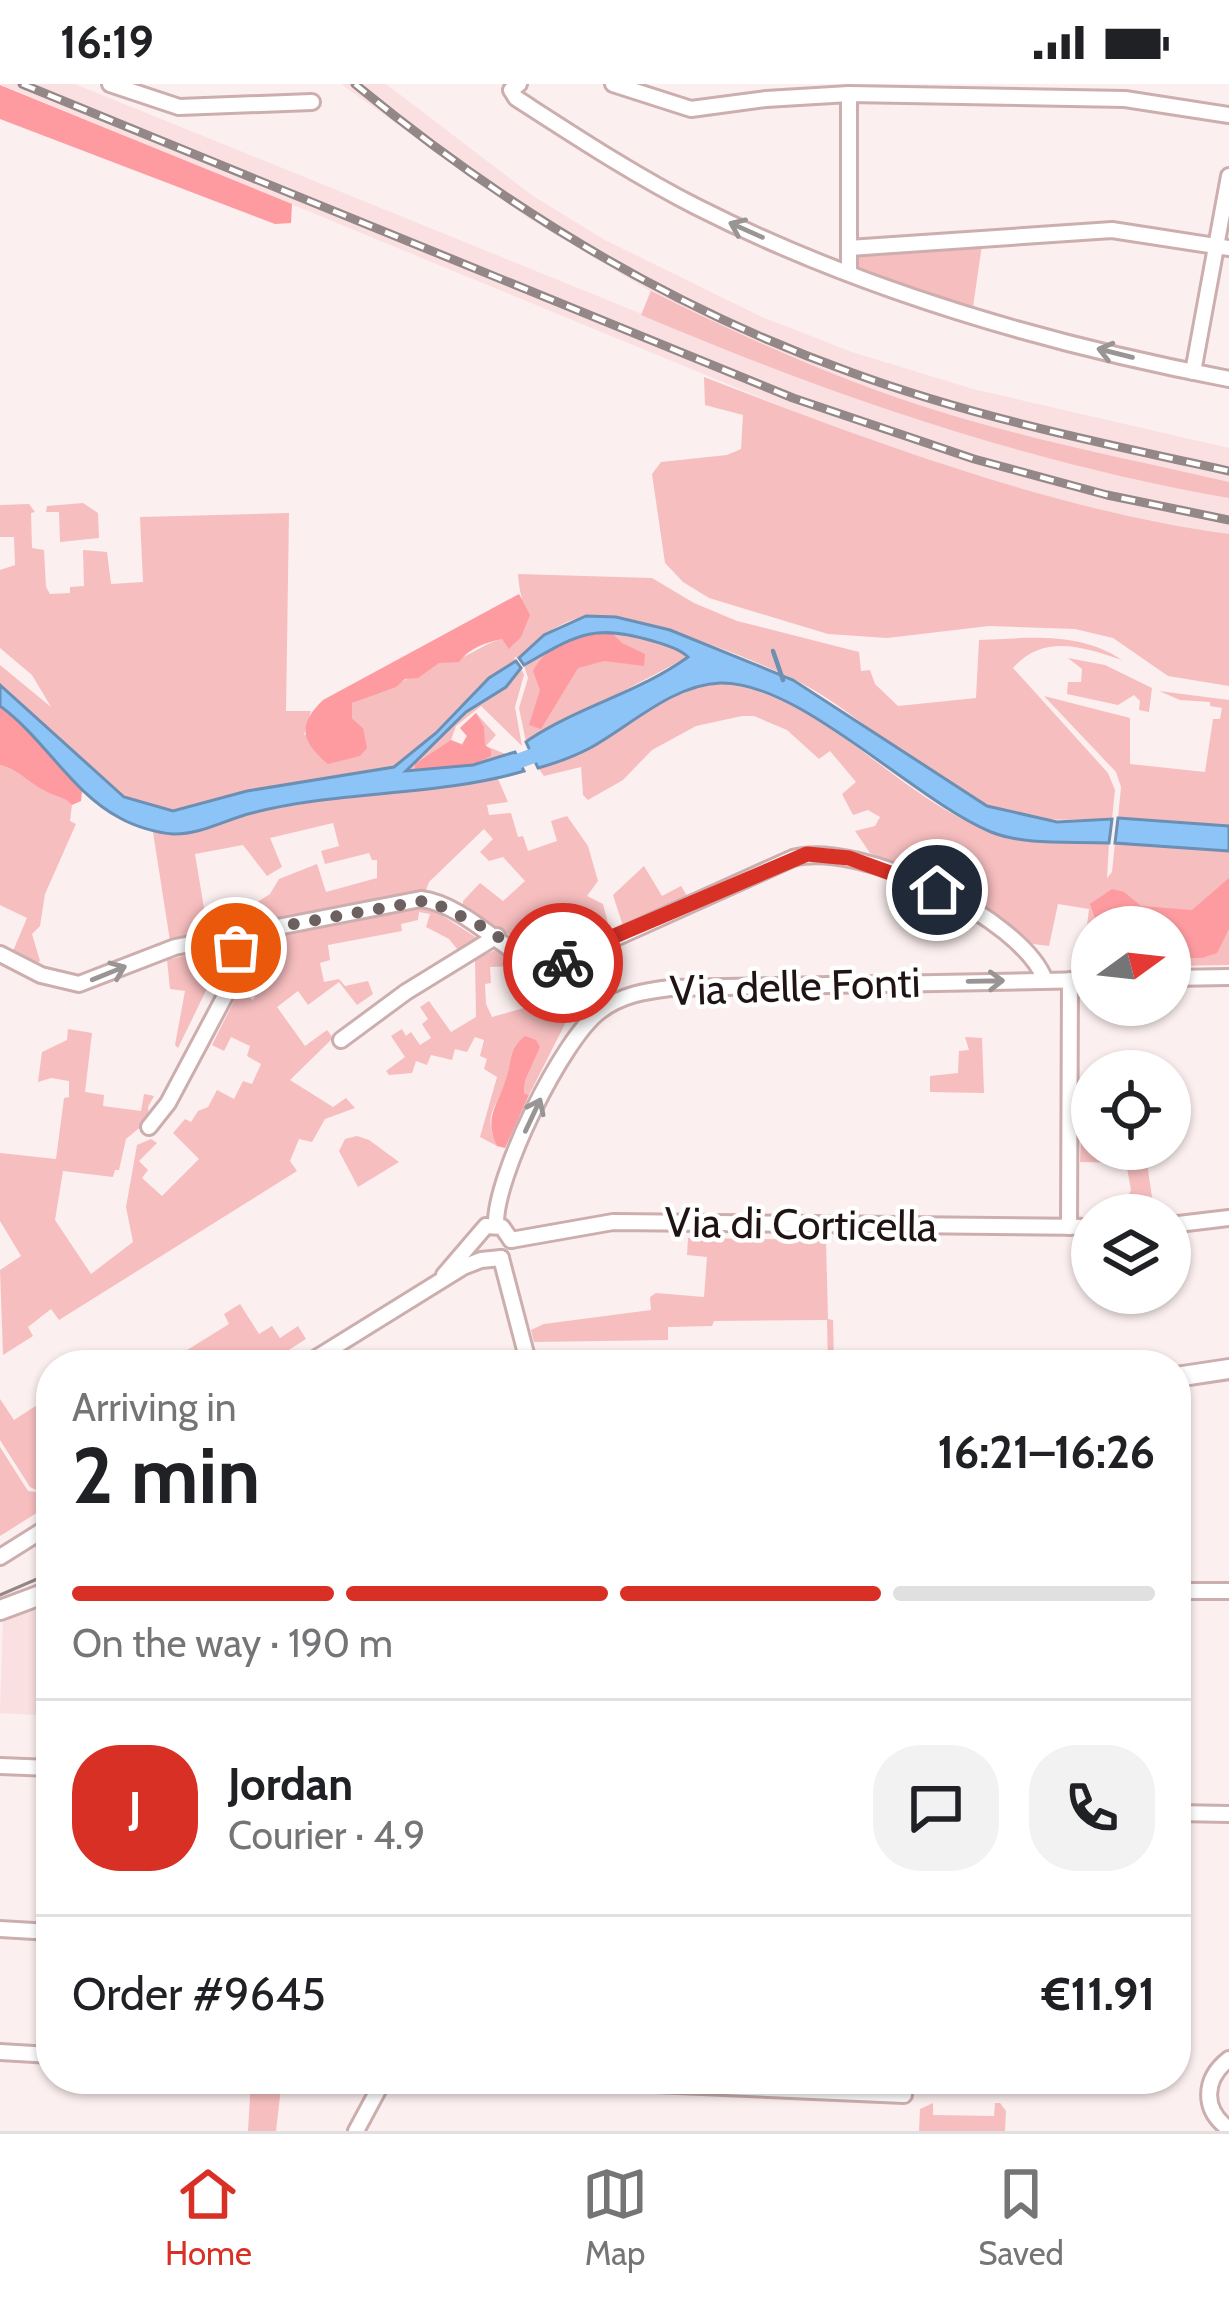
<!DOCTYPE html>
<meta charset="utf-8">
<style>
:root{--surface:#fff;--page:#f2f2f2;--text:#202124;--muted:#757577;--line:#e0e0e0;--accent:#d93025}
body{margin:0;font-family:Cabin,sans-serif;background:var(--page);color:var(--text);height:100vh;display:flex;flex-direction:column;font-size:45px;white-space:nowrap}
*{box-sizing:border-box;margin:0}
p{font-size:39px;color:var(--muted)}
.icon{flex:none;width:66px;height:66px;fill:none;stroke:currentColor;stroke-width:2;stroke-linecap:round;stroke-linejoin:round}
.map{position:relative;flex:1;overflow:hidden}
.details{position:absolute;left:36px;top:1266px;width:1155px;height:744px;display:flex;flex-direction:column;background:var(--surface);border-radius:48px;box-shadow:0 3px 9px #0004}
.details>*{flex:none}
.needle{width:78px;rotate:75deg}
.tools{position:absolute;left:1071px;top:822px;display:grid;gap:24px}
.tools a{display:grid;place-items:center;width:120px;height:120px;border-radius:50%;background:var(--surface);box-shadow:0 3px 9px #0004;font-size:60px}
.pin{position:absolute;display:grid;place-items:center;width:102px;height:102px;color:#fff;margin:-51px;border:6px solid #fff;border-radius:50%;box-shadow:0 3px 12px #0007}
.courier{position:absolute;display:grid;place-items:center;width:120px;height:120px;margin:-60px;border:9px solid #d93025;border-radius:50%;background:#fff;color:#222;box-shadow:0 3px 15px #0007}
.overview em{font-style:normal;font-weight:700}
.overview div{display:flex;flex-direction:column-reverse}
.overview{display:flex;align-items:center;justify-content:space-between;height:204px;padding:0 36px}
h1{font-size:78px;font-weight:700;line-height:90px}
.bar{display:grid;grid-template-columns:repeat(4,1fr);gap:18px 12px;align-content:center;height:144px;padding:0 36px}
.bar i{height:15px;border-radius:9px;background:var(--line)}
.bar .current{background:var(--accent)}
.bar p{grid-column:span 4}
.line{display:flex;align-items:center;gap:30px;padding:0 36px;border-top:3px solid var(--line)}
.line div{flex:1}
.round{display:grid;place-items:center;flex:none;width:126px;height:126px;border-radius:48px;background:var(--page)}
.status{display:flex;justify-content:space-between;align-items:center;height:84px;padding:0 60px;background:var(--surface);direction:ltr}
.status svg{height:33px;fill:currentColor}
.tabs{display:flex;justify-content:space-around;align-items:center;height:168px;border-top:3px solid var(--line);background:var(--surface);font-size:33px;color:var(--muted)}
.tabs a{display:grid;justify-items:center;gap:6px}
.tabs .current{color:var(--accent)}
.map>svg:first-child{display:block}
</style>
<div class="status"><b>16:19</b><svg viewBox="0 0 49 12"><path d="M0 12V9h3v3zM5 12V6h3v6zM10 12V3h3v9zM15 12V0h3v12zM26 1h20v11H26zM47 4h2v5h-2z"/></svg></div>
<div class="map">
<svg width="1229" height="2047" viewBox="0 0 1229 2047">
<rect width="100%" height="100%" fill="#fcefef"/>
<!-- built -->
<g fill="#fae0e1">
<polygon points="0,0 75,0 642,230 650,207 528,134 341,0 386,0 533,112 605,156 762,233 852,268 973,305 1229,364 1229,456 1130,439 973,394 805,332"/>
<polygon points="51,1518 51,1632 0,1629 3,1538"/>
</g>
<!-- green -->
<g fill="#f7bebf">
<polygon points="982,161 973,223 859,187 858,171"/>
<path d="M651 207C745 254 840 297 941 328 1035 357 1133 376 1229 398V414C1027 379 830 311 641 231Z"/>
<path d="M704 293C867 356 1055 427 1229 450V602L1168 592 1113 554 1075 545 989 542 887 554 828 550 709 514 683 498 665 479 652 390 661 378 727 371 741 365 743 331 705 321Z"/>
<polygon points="83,419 98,429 99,454 60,458 59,428 46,428 47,422"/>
<path d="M29 420 35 428 31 429 32 464 44 466 46 503 50 510 70 509V503L84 502 83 466 107 468 111 500 143 498 140 433 289 429 286 627H311L304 651 363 644 352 634V619C384 606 410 595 439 578 460 581 480 560 502 555L510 564C536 540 519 519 518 490L652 494 694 519 737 537 859 568 861 587 870 586 875 600 898 622 976 614 979 556C1028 554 1079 547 1122 576 1084 563 1043 549 1013 584L1108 689 1115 706 1112 735C1069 735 1027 740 986 722 923 693 871 640 812 605 772 581 631 526 588 532 561 536 536 555 519 574L514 573 516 577 512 581 460 622 417 667 394 683 247 707 173 727 124 713 0 601V581L51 623 32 591 0 564V486L15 481 14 453H0V421Z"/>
<path d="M609 546C634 552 671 557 688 573L526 658 519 624 528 594 524 581 578 551Z"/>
<polygon points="1068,574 1105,581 1152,604 1149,628 1139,626 1140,617 1134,611 1118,621 1067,610 1068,598 1081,598 1082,585"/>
<polygon points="521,584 524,591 515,623 522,662 481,622 456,642 451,656 462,660 467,652 460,644 476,629 496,651 486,662 508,671 454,684 406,688 466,628"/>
<path d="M722 599C826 613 894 711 989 747 1027 761 1069 757 1109 759L1107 794 1112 788 1115 759 1229 767V881L1170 882V843H1092V884V868L1084 867 1089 825 1058 820 1049 862 1033 860 942 798 870 769 855 747 875 742 880 733 868 726 853 731 842 710 856 698 830 667 819 675 787 646 754 632H742L696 642 652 666 623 696 588 716 583 711 581 683 544 692 538 684C604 663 658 607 722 599Z"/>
<polygon points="1159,607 1229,616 1229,742 1118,734 1121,703 1116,688 1044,612 1130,634 1130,680 1205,688 1213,635 1220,635 1222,624 1210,622 1210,618 1180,616"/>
<path d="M0 681C20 686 28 699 45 707 55 713 63 712 72 721L70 737 76 740 45 810 40 842 32 850 40 877 37 879 13 867 27 834 0 821Z"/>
<polygon points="498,695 508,718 487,721 489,731 511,729 518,753 523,752 528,767 557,757 551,737 567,732 588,762 598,797 587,812 603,820 609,843 561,873 535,873 516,855 463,823 463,817 480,799 503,817 525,797 503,773 489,777 480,768 493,755 484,745 429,798 426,806 226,845 229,836 270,810 279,795 317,780 326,808 377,794 377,776 372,776 369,769 325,780 321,767 339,762 333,739 270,754 282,783 267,792 243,761 195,770 207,842 215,847 170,857 153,748 171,750 251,729 343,713"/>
<polygon points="644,782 662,812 681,802 689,815 623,842 613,811"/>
<polygon points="418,824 435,827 477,854 458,866 449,855 426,843 430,830 419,828 418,836 401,840 402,847 328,861 330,876 320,879 324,898 339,895 345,902 368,897 373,910 357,921 339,898 308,921 298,907 277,923 305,962 327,946 333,954 290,996 333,1023 346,1014 355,1024 325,1035 312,1058 299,1055 290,1077 297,1087 59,1236 51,1225 28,1243 33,1252 3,1271 0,1186 21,1172 0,1137 0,1069 56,1075 64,1014 69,1013 69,997 51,994 38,998 42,968 67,956 68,945 92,949 85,1008 104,1011 103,1022 141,1027 144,1010 154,1012 148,1023 149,1036 126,1055 119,1086 115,1086 113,1093 63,1087 55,1136 91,1190 133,1158 126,1123 137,1061 151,1055 157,1059 139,1077 148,1086 142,1094 162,1112 199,1075 173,1049 185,1035 191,1038 198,1027 208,1023 217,1006 234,1015 243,997 252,1000 261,980 247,972 250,962 231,953 224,967 212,961 239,907 253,916 275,875 260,865 266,854"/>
<path d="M498 865 514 882 490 883 491 899 485 900 486 920 492 933 531 922 567 891 593 900 572 926 529 1011 524 1009 525 997 540 962 516 964C509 975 510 981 507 993 499 1022 481 1029 497 1062L480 1053 497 993 484 985 487 975 480 972 484 956 475 953 467 968 455 965 452 976 431 971 427 981 416 977 412 989 389 991 386 987 405 973 391 952 402 945 406 952 411 948 420 961 431 954 422 940 428 935 420 923 429 917 451 948 476 933 475 875Z"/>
<polygon points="209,866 218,871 219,880 178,964 175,961 185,907 170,905 167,876"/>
<polygon points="965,953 982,954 984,1009 930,1008 930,992 958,989 959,967 969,966"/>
<polygon points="357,1052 369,1056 399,1078 358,1103 339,1067 345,1055"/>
<polygon points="1081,1052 1092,1053 1092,1065 1145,1065 1154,1127 1117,1127 1117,1118 1125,1118 1131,1106 1126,1079 1080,1078"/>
<polygon points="688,1154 826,1156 828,1235 833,1236 834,1281 828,1281 827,1236 714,1237 712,1242 668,1243 668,1256 534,1258 531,1246 544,1240 651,1226 650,1213 656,1209 704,1213 707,1173 687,1171"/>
<polygon points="240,1220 259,1250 272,1242 280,1254 298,1242 306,1255 265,1281 163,1281 229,1240 224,1230"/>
<polygon points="51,1312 51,1400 41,1408 30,1403 0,1356 0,1315 14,1336"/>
<polygon points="0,1363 28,1407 51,1410 51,1420 0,1452"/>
<polygon points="251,1995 291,1997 291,2004 281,2004 276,2047 248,2047"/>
<polygon points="933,2019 933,2031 994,2032 995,2019 1000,2019 1006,2027 1005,2047 919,2047 920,2025"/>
</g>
<!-- forest -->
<g fill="#fd9ba0">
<polygon points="0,1 292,120 291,139 275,140 0,35"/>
<path d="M519 510 530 531 521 553 509 565 502 555C485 559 469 564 459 578L439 579 418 594 405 595 396 603 352 619V634L363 644 367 664 360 672 328 680C302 658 296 642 323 616Z"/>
<path d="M609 546 622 559 645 570 644 582 604 577 578 584 541 645 529 641 540 606 533 587C548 559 579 547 609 546Z"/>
<path d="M0 622 26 642 82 707 81 717 72 721C63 712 55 713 45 707 28 699 20 686 0 681Z"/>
<polygon points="476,629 484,643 485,661 491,666 491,672 473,681 415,687 415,680 451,656 462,661 467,652 460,644"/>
<polygon points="1229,794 1229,845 1217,869 1202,874 1170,874 1170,843 1098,843 1090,820 1112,805 1124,808 1141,822 1192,826"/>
<path d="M525 952 536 956 540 963 525 997 524 1009 529 1011 505 1064 497 1062C483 1034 498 1021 506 995 512 976 509 965 525 952Z"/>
</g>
<!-- water -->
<g fill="#8dc4f8" stroke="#6c8fb4" stroke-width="3">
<path d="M586 532 616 533 670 546 793 596 987 722 1057 738 1112 735 1109 759C1071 757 1027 762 991 748 912 715 800 597 720 599 672 601 630 642 590 664 573 673 556 679 538 684L526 658 530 655C580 622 640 608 688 573 680 565 666 561 653 557 592 539 577 551 524 581L519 574 544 551Z"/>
<path d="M516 577 521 584 506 603 466 628 406 687 473 681 515 668 524 687C436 713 341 706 252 729 227 735 200 751 173 750 157 749 134 742 120 734 71 708 45 655 0 622V601L124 713 173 727 247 707 394 683 436 649 489 594Z"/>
<polygon points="1118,734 1229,742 1229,767 1115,759"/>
</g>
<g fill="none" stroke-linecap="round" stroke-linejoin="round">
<!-- stream -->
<polyline stroke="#6c8fb4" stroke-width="4.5" points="773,567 783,596"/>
<!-- canal -->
<polyline stroke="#8dc4f8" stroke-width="15" points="500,684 551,665"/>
<defs>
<g id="street">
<polyline points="110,0 179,23 312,18"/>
<path d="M519 0 511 6 516 14C575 52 634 91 697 123 863 207 1046 260 1229 295"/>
<polyline points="613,0 691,25 766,15 849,10 1125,15 1229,31"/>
<polyline points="849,10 849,189"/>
<polyline points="849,164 1112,146 1229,164"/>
<polyline points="1193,288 1229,92"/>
<path d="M0 870 41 891 79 900 175 863 421 815C470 821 515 882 551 883L793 774C859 756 1021 833 1045 896"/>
<polyline points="1170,894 1229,893"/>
<polyline points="341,956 406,908 497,852"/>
<polyline points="149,1043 168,1019 260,846"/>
<path d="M496 1141C494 1094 562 955 600 927 621 911 645 907 670 904L1092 896"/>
<polyline points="1170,1141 1229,1134"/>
<polyline points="1069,1143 1070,896"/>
<polyline points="511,1156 613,1138 1092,1143"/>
<polyline points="501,1174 529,1281"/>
<polyline points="444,1191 486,1142 502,1143 511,1156"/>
<polyline points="305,1281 463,1183 481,1176 501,1174"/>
<polyline points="0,1473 51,1441"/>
<polyline points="1176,1507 1229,1507"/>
<polyline points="0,1682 51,1684"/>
<polyline points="1176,1729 1229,1730"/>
<polyline points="0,1845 51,1848"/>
<polyline points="0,1968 51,1971"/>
<path d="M1229 1975C1203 1995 1202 2026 1229 2045"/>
<polyline points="540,1995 904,2011"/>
<polyline points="356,2047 384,1995"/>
</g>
<g id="secondary">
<polyline points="1176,1293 1229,1285"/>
<polyline points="0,1526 51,1507"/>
</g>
</defs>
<!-- street casing -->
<use href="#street" stroke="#cdaeae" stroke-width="20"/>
<!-- secondary casing -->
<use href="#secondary" stroke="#cdaeae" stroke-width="24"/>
<!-- street -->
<use href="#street" stroke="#fff" stroke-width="14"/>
<!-- secondary -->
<use href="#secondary" stroke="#fff" stroke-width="18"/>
<!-- tram -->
<polyline stroke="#948787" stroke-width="3" points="0,1511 51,1489"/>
<defs>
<g id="rail">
<polyline points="22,0 793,314 974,375 1107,411 1229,436"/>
<path d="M355 0C503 122 668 223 850 288 973 333 1101 359 1229 387"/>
</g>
</defs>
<!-- rail casing -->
<use href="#rail" stroke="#948787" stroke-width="9"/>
<!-- rail -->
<use href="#rail" stroke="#fff" stroke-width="4.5" stroke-dasharray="14" stroke-linecap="butt"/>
</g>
<!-- one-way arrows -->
<defs><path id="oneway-shaft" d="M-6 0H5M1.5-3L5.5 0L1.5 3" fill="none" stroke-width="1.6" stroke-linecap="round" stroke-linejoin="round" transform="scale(3)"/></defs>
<g stroke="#9a9595">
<use href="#oneway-shaft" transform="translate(746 146) rotate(-156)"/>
<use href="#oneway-shaft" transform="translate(1115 269) rotate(-166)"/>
<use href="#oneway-shaft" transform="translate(109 889) rotate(-22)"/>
<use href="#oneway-shaft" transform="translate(986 897) rotate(-1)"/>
<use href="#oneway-shaft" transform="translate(533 1031) rotate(-65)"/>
</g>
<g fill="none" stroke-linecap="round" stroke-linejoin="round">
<!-- done -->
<polyline stroke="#6c6061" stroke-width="12" stroke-dasharray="0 21.6" points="236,864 241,878 260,846 428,816 487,845 539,882 563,879"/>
<!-- route -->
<polyline stroke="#d93025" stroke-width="15" points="563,879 610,854 807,770 849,774 937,806"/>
</g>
<g text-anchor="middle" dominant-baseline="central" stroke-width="9" stroke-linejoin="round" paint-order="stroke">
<!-- street labels -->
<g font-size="42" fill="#1f1314" stroke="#fff">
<text transform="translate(795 902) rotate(-2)">Via delle Fonti</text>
<text transform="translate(801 1140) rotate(1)">Via di Corticella</text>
</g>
</g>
</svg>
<div class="tools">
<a><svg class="needle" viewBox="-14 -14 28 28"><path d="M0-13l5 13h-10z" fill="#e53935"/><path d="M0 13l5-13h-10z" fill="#757577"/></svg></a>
<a><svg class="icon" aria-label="locate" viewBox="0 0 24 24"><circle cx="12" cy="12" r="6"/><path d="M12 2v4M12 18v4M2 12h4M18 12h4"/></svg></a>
<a><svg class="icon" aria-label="layers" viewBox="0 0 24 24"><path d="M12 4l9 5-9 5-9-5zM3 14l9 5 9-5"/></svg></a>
</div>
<div class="pin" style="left:236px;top:864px;background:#ea580c"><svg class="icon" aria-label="bag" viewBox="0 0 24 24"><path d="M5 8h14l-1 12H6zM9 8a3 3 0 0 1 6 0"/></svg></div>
<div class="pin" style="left:937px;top:806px;background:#1f2937"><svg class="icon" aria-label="home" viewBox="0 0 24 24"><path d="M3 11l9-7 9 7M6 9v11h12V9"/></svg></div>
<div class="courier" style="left:563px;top:879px"><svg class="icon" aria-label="bike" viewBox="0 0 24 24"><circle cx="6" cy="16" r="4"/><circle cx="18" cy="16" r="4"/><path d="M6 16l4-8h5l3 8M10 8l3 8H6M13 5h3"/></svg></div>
<section class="details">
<div class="overview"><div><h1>2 min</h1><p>Arriving in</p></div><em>16:21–16:26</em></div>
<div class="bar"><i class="current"></i><i class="current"></i><i class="current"></i><i></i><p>On the way · 190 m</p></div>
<div class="line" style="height:216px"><b class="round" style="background:var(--accent);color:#fff">J</b><div><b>Jordan</b><p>Courier · 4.9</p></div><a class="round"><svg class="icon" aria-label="chat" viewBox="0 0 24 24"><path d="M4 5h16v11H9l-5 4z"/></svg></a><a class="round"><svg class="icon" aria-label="phone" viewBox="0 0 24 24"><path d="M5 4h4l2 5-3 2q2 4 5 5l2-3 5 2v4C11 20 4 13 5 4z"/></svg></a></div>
<div class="line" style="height:156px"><div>Order #9645</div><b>€11.91</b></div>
</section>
</div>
<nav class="tabs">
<a class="current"><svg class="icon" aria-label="home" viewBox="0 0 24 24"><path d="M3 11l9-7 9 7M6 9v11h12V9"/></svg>Home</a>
<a><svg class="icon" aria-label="map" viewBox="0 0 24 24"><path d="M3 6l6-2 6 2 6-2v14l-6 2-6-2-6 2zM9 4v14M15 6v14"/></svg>Map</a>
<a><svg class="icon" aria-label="saved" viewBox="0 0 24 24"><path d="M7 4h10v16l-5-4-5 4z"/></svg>Saved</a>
</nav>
